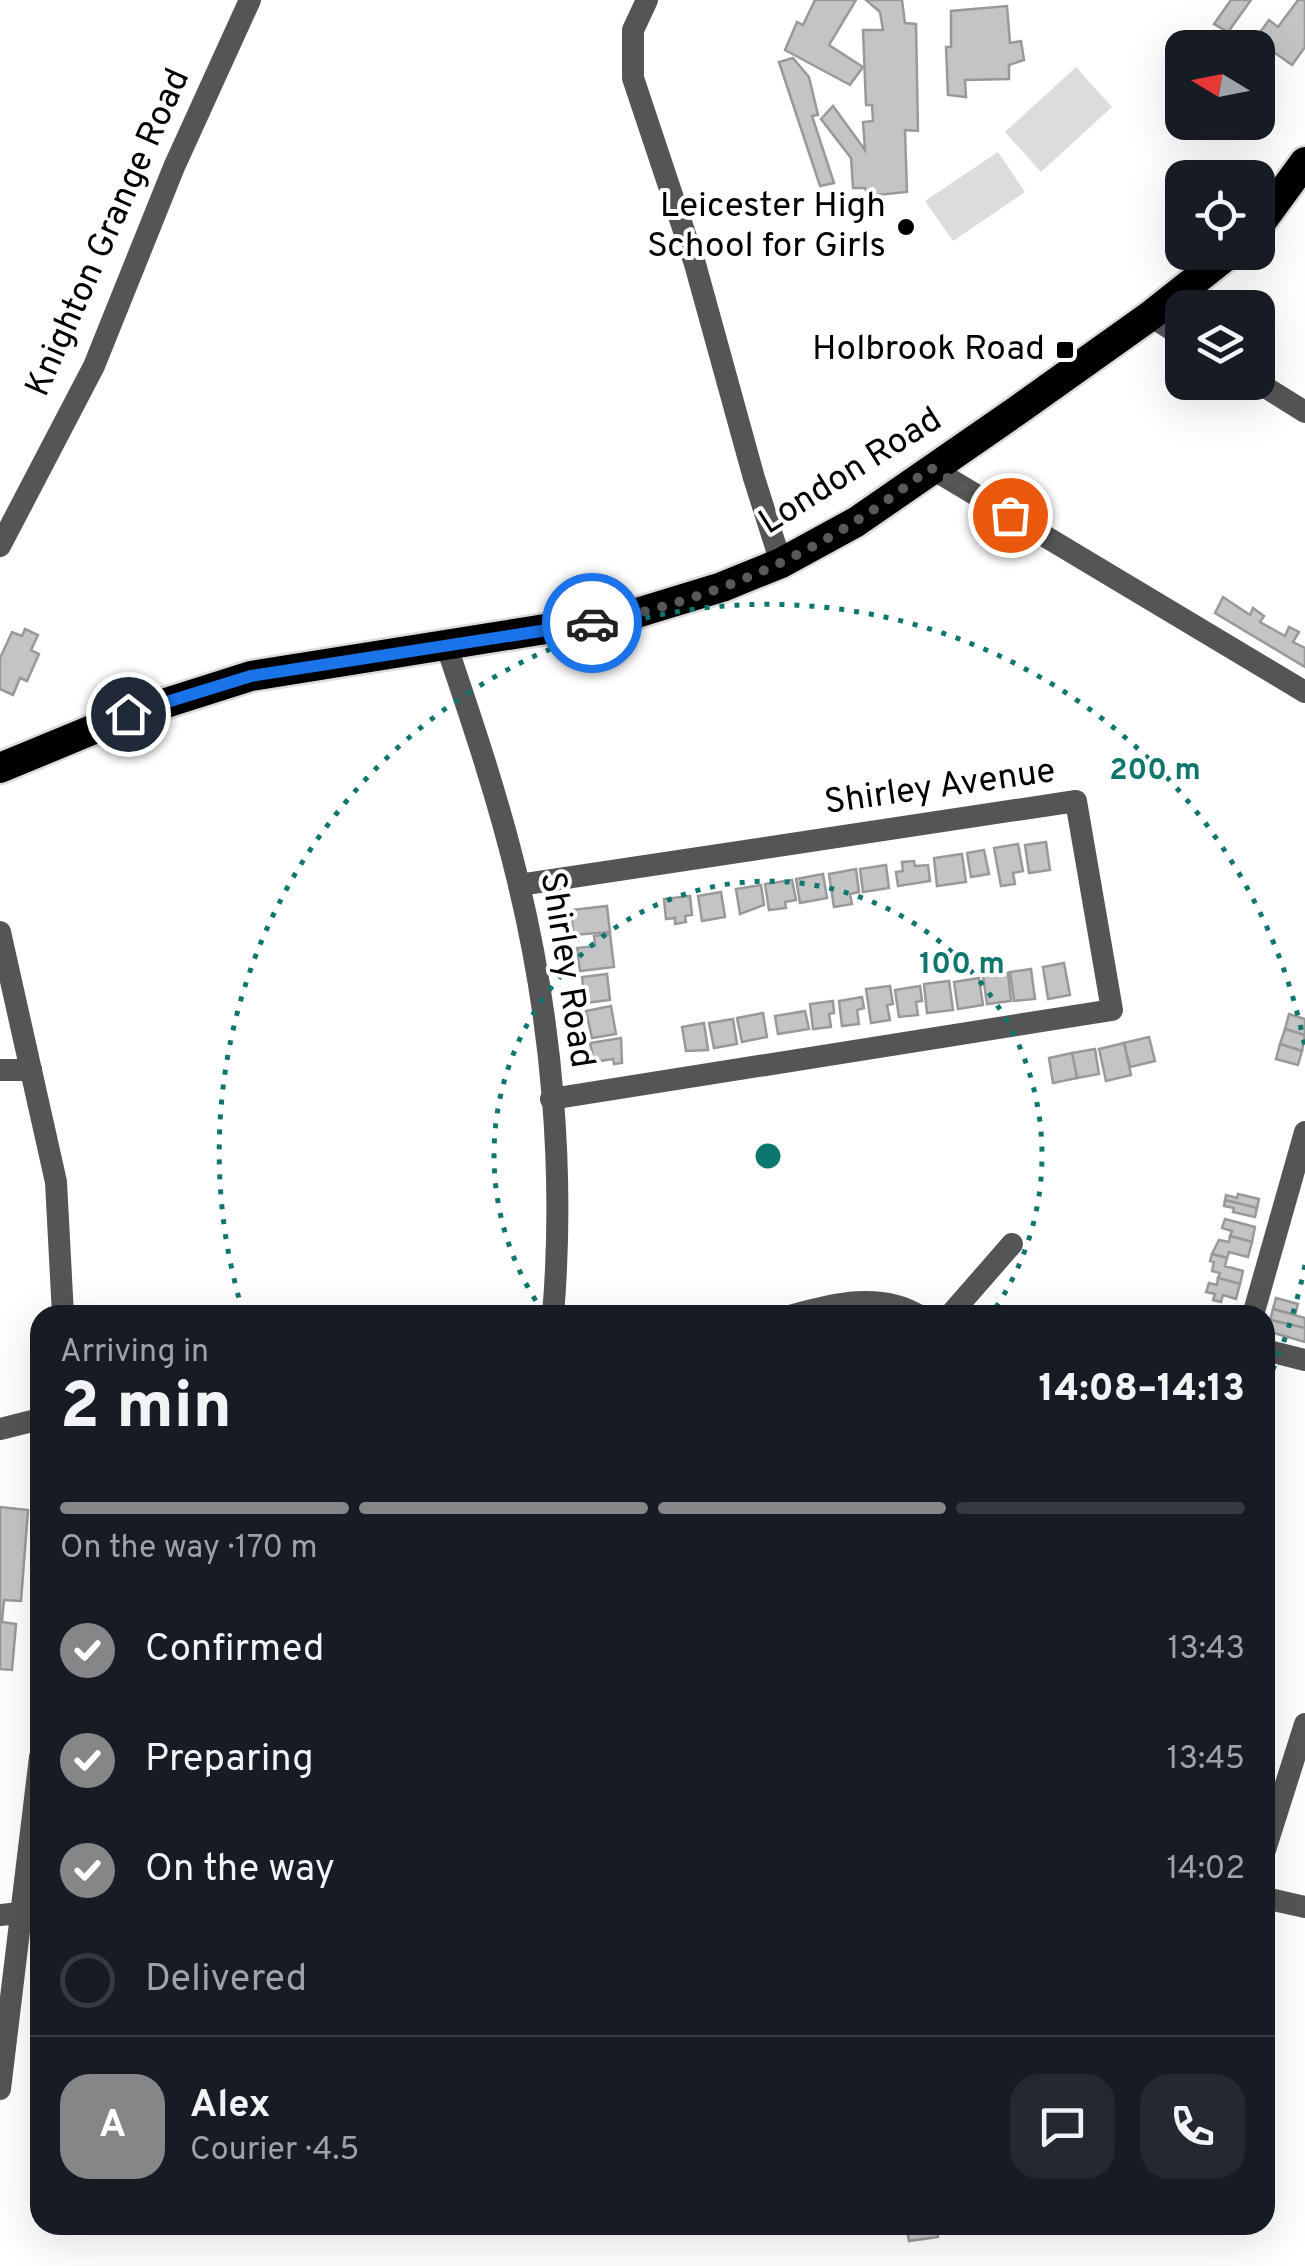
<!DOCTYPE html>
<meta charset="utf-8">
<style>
:root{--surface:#171b24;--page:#242831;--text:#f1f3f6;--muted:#9ea1a6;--line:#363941;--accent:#858687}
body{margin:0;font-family:Overpass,sans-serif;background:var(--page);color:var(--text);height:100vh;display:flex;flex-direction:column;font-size:38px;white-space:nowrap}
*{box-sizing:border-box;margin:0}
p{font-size:32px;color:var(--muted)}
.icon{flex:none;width:55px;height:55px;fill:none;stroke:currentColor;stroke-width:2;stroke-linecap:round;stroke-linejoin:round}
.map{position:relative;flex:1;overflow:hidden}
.side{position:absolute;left:30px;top:1305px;width:1245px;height:930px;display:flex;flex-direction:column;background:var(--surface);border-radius:30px;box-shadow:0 10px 40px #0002}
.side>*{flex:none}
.needle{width:65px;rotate:280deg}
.tools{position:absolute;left:1165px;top:30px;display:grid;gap:20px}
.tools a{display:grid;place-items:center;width:110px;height:110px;border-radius:20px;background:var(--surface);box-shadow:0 10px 40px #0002;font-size:50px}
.pin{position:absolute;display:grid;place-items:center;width:85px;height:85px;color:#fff;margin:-42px;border:5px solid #fff;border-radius:50%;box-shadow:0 2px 10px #0007}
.courier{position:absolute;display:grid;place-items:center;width:100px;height:100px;margin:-50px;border:8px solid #1a73e8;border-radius:50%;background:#fff;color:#222;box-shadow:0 2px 12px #0007}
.headline em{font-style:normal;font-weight:800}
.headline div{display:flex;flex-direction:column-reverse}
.headline{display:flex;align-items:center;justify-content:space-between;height:170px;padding:0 30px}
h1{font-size:65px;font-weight:800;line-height:75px}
.bar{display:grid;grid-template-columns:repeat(4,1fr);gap:15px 10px;align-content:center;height:120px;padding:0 30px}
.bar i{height:12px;border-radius:8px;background:var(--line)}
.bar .on{background:var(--accent)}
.bar p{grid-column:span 4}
.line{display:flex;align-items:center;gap:25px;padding:0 30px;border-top:2px solid var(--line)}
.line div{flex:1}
.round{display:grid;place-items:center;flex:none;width:105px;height:105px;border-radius:30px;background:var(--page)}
ol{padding:0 30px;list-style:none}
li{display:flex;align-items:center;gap:30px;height:110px}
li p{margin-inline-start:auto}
li .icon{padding:10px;border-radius:50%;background:var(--accent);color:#fff;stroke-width:4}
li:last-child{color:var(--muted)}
li i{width:55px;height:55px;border:5px solid var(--line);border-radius:50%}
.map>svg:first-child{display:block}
</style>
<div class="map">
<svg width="1305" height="2266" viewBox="0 0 1305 2266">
<rect width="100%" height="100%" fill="#fff"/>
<!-- green -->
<g fill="#dcdcdc">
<polygon points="1076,67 1112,107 1041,172 1005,132"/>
<polygon points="998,152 1025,192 953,241 925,201"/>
</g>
<!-- building -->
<g fill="#c4c4c4" stroke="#999" stroke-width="2.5">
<polygon points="815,0 856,0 829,45 863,67 850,85 785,50 797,22 803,25"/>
<polygon points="866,0 902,0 905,23 916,24 918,131 905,130 907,192 868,196 865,188 853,188 851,158 821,119 833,106 865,150 863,122 873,121 872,105 866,105 863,30 883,30 880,12"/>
<polygon points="1231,0 1251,0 1228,32 1214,24"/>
<polygon points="1298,0 1305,0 1305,47 1292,65 1255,39 1269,20 1278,27"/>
<polygon points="1007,6 1010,43 1021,41 1024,60 1009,65 1009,79 965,80 966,97 948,95 946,47 951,47 951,11"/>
<polygon points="793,58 809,77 818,115 812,116 834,183 820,186 779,62"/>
<polygon points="1223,597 1250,615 1253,608 1264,616 1260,622 1285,636 1289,627 1299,632 1293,642 1305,648 1305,667 1215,613"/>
<polygon points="25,629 38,635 31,650 39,654 27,681 20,678 13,695 0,689 0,658 12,632 22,636"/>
<polygon points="1046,842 1050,870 1029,873 1025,845"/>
<polygon points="1018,844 1023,871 1013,873 1015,884 1001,886 994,848"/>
<polygon points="984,850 989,874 971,877 967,853"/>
<polygon points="962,854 966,882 937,886 934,858"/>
<polygon points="914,861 915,866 928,865 930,881 898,886 896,872 903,871 902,862"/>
<polygon points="886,865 889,888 863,892 860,869"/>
<polygon points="856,869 859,892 850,894 852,904 834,907 829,874"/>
<polygon points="823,874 827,898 800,903 796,879"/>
<polygon points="792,880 796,900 785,902 786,908 769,910 765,884"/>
<polygon points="761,885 764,905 740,914 736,889"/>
<polygon points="721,892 725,917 702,921 698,896"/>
<polygon points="690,896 692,915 685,916 686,922 675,924 675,918 666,919 664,899"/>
<polygon points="607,906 610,932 573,935 571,910"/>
<polygon points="610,934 614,967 580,971 577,948 595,946 594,936"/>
<polygon points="1064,963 1070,995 1048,999 1043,967"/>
<polygon points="1031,969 1035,999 1014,1001 1010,972"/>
<polygon points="1008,973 1011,1001 987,1004 983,976"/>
<polygon points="607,974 610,1000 585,1003 582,977"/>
<polygon points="979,978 983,1005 958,1009 954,982"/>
<polygon points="949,981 953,1010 927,1013 924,984"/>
<polygon points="890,986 893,1004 887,1005 890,1020 871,1023 866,989"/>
<polygon points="920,986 922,1001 916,1002 918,1015 899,1017 895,990"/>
<polygon points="862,997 864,1008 857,1010 859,1024 842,1026 839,1001"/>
<polygon points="833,1001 834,1013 829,1014 831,1027 813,1029 810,1004"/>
<polygon points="611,1006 616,1034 592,1038 586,1011"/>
<polygon points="805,1011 809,1029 778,1034 775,1016"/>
<polygon points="763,1013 767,1037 742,1042 737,1018"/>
<polygon points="1289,1014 1305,1019 1305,1035 1285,1029"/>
<polygon points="733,1019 737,1044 714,1048 709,1023"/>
<polygon points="704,1023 708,1050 686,1051 682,1027"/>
<polygon points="1285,1029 1305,1035 1302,1051 1280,1044"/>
<polygon points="1149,1037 1155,1061 1130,1067 1124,1043"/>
<polygon points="621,1038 622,1063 614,1064 613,1059 594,1062 590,1043"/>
<polygon points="1124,1043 1131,1075 1106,1081 1099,1049"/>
<polygon points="1280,1044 1302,1051 1298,1065 1276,1059"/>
<polygon points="1095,1049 1099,1074 1077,1078 1072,1053"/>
<polygon points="1072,1053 1077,1078 1053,1083 1049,1058"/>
<polygon points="1238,1194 1259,1199 1257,1208 1225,1200 1226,1195 1237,1198"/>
<polygon points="1225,1200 1257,1208 1255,1217 1233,1212 1234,1208 1224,1206"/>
<polygon points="1225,1219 1255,1227 1252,1242 1230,1236 1232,1231 1222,1228"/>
<polygon points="1230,1236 1252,1242 1248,1257 1229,1252 1227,1258 1212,1254 1219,1240 1229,1242"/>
<polygon points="1212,1254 1227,1258 1225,1266 1243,1271 1240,1284 1218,1278 1220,1273 1212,1271 1214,1262 1210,1261"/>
<polygon points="1218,1278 1240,1284 1236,1299 1223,1295 1221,1302 1213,1300 1215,1294 1206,1292 1209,1283 1217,1285"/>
<polygon points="1276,1298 1298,1304 1295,1315 1273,1309"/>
<polygon points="1273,1309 1305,1318 1305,1328 1270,1320"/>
<polygon points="1270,1320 1305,1328 1305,1342 1267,1331"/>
<polygon points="0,1507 28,1510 21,1601 4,1600 2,1622 16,1624 12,1670 0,1669"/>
<polygon points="906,2225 937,2225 938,2237 909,2241"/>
</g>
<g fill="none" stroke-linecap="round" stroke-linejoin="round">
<defs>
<g id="highway">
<polyline points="1258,226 1305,162"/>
<polyline points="0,768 128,715 251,676 627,616 722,587 781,563 856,522 1018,410 1150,316 1231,252"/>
</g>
</defs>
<!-- highway casing -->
<use href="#highway" stroke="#dbdbdb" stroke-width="35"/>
<!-- minor -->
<g stroke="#555" stroke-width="22">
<polyline points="647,0 633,30 633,78 695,264 754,478 781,563"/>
<polyline points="1150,316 1182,336"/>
<polyline points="1257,382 1305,412"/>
<polyline points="931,468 1305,692"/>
<polyline points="0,546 94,366 174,167 250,0"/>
<path d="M447 647C473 724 499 801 518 881 552 1021 565 1172 553 1315"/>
<polyline points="519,885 1076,801 1112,1010 551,1099"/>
<polyline points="0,932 56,1182 63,1315"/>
<polyline points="0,1070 31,1070"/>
<path d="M793 1315C833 1304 880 1292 918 1315"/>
<polyline points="950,1315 1012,1244"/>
<polyline points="1253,1315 1305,1132"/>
<polyline points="1265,1350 1305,1360"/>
<polyline points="0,1429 40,1419"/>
<polyline points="1265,1850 1305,1724"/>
<polyline points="1265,1898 1305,1907"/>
<polyline points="0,1915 40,1911"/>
<polyline points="0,2089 40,1757"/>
</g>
<!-- highway -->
<use href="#highway" stroke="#000" stroke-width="30"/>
</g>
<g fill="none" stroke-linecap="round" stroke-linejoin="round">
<!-- done -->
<path stroke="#595959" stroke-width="10" stroke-dasharray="0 18" d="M592 623C684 606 777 572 856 521 882 505 906 486 931 468L1010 515"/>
<!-- route -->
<polyline stroke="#1a73e8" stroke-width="12" points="128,714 251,676 592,623"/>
</g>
<!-- distance rings -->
<g fill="none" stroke="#0f766e" stroke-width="5" stroke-dasharray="5 10">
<path d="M544 1313A274 274 0 1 1 992 1313"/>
<path d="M1305 1265A548 548 0 0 1 1267 1383M243 1312A548 548 0 1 1 1305 1047"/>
</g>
<!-- markers -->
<g fill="#000" stroke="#fff" stroke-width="4">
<circle cx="906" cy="227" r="10"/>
<rect x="1055" y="340" width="20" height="20" rx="5"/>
</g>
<g text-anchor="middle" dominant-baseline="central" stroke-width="8" stroke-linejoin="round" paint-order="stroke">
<!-- poi labels -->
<g font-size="35" fill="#000" stroke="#fff" text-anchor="end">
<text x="886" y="207">Leicester High<tspan x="886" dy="40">School for Girls</tspan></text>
<text x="1045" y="350">Holbrook Road</text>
</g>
<!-- street labels -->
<g font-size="35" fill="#000" stroke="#fff">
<text transform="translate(109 233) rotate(-66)">Knighton Grange Road</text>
<text transform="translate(851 472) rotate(-32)">London Road</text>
<text transform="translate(940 788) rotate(-8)">Shirley Avenue</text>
<text transform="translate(566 970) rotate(81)">Shirley Road</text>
</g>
</g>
<circle cx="768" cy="1156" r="15" fill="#0f766e" stroke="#fff" stroke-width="5"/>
<g font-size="30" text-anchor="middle" font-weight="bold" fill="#0f766e" stroke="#fff" stroke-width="8" stroke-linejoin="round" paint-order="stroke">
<text x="1155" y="779">200 m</text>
<text x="962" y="973">100 m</text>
</g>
</svg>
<div class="tools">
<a><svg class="needle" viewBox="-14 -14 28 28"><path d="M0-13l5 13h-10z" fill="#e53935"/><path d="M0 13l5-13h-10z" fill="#9ea1a6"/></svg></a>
<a><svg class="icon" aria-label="locate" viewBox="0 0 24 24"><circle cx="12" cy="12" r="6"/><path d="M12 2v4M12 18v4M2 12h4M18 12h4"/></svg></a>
<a><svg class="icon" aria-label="layers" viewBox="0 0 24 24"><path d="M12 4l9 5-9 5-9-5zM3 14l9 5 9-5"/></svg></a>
</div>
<div class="pin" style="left:1010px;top:515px;background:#ea580c"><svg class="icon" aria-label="bag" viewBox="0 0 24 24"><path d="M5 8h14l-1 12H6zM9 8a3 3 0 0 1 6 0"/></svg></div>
<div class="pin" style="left:128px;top:714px;background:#1f2937"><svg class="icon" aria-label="home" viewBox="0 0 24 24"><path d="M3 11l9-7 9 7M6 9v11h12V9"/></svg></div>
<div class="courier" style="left:592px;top:623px"><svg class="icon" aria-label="car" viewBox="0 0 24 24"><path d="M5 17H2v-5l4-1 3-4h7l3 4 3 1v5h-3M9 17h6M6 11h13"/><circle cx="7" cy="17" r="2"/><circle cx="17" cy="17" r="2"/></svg></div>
<section class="side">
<div class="headline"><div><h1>2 min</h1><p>Arriving in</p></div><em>14:08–14:13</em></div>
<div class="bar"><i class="on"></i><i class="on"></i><i class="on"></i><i></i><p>On the way · 170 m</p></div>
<ol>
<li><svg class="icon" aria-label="check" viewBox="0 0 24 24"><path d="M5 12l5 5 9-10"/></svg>Confirmed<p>13:43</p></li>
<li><svg class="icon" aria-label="check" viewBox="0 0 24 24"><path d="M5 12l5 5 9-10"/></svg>Preparing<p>13:45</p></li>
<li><svg class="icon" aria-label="check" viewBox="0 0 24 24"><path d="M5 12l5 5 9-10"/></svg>On the way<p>14:02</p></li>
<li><i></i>Delivered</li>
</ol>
<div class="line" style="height:180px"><b class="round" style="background:var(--accent);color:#fff">A</b><div><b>Alex</b><p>Courier · 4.5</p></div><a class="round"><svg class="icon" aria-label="chat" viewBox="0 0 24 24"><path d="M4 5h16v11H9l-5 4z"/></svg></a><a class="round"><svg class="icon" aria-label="phone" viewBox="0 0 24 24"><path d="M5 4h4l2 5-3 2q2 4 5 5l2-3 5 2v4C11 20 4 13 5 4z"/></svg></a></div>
</section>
</div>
